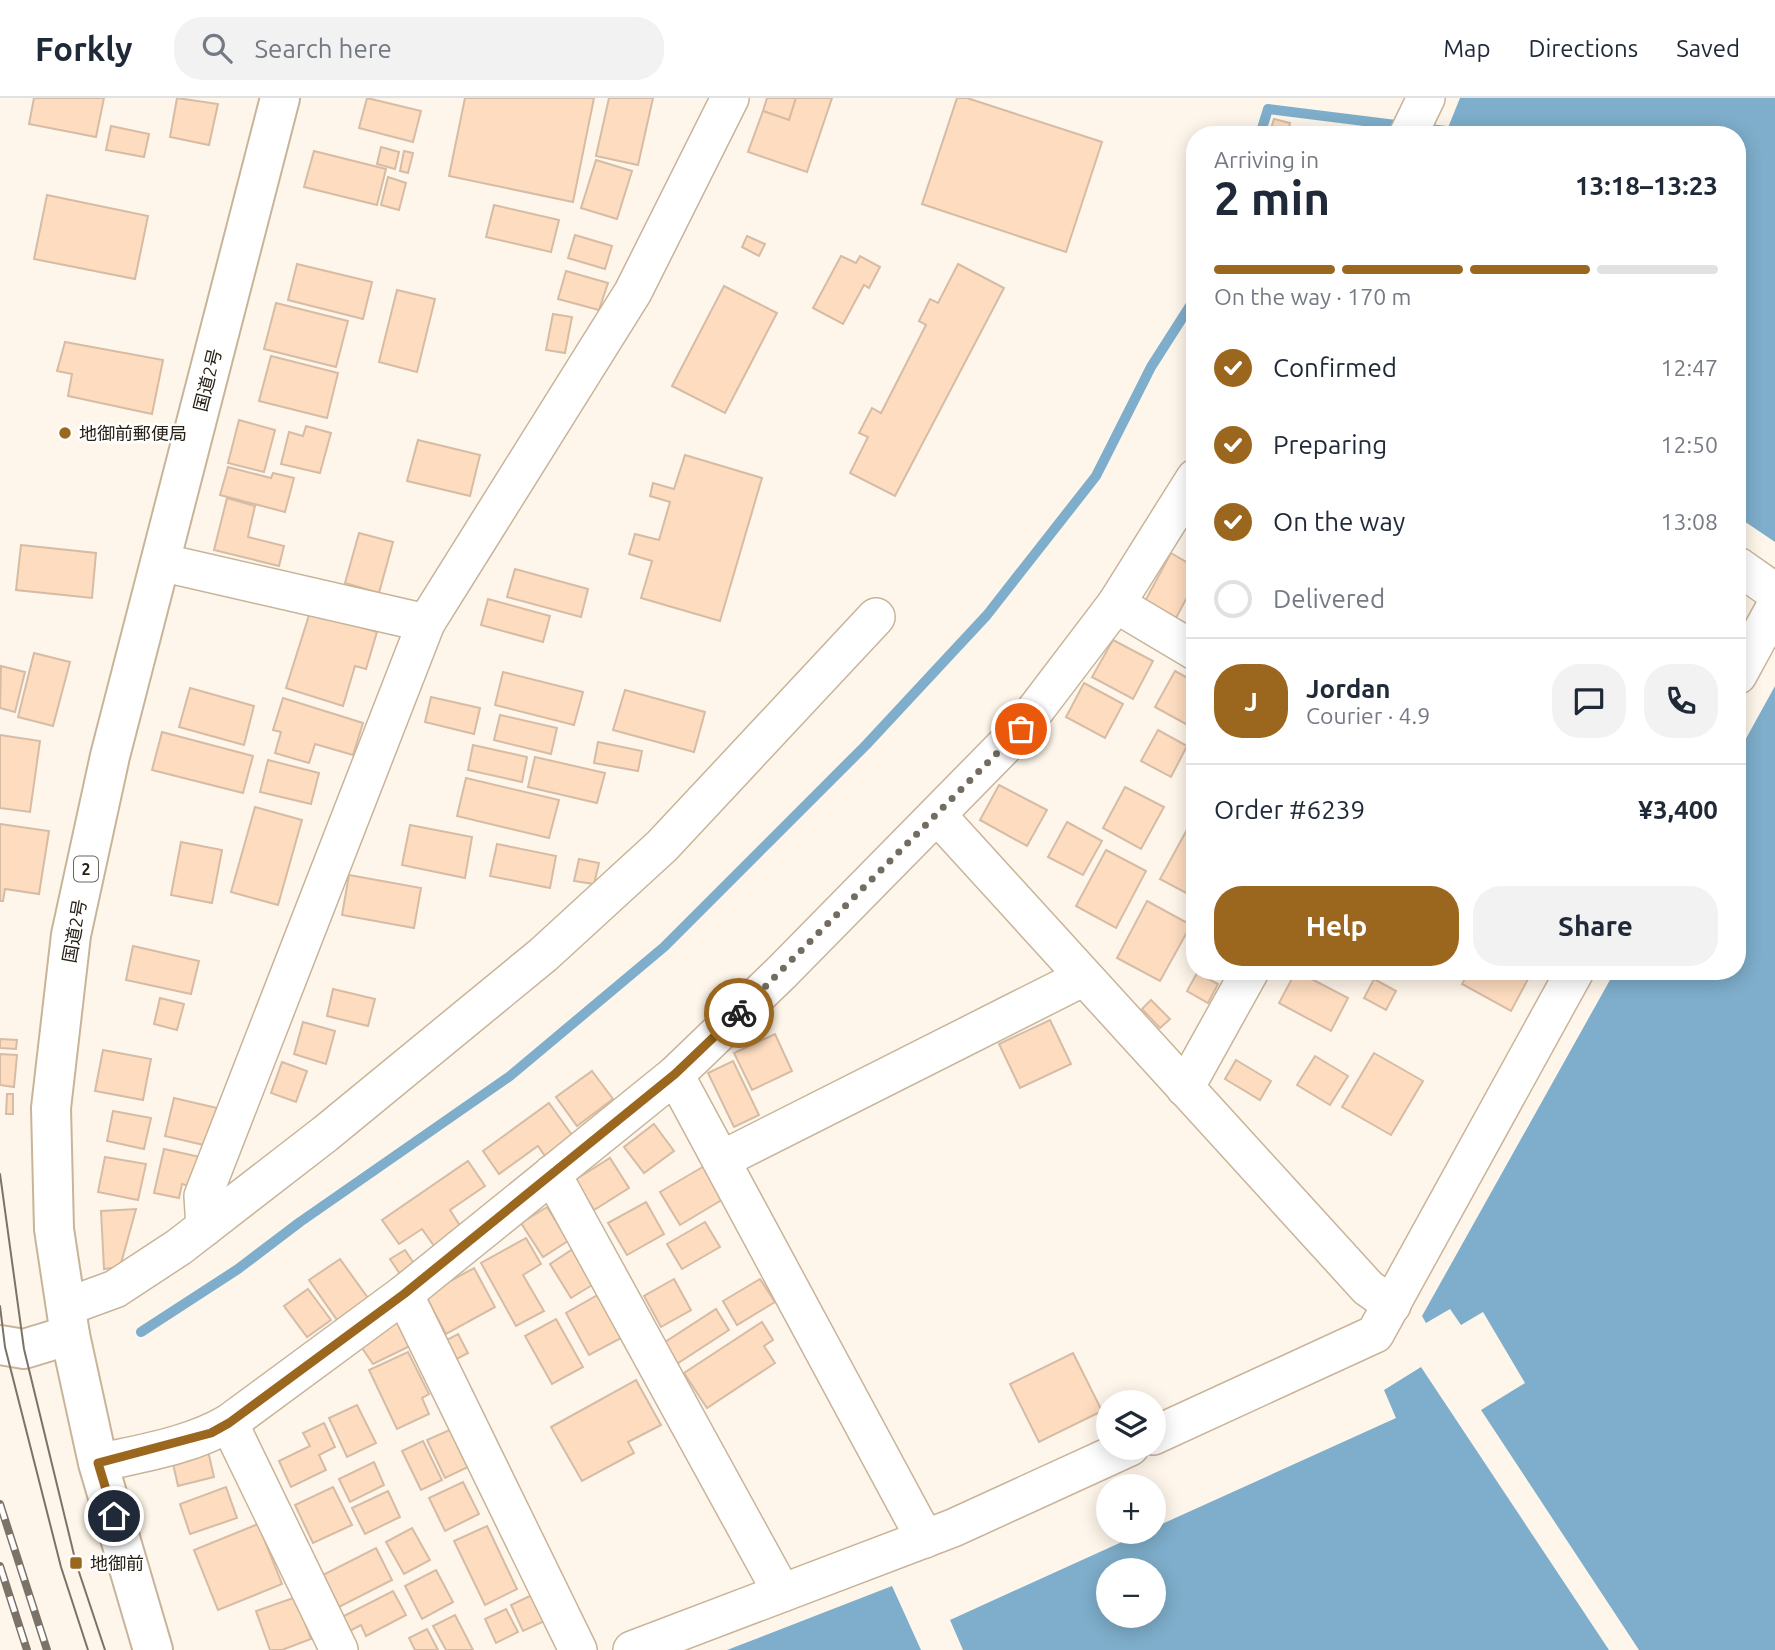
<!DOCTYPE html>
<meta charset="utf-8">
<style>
:root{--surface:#fff;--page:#f2f2f3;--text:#1f2937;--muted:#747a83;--line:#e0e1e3;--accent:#9b671e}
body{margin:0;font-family:Ubuntu,"Noto Sans JP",sans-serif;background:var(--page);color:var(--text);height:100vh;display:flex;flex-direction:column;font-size:26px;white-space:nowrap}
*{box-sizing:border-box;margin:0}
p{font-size:23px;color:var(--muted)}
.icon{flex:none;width:38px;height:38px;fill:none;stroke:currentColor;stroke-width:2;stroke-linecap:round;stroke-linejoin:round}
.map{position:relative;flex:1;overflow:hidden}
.panel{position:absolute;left:1186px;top:28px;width:560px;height:854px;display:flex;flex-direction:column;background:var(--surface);border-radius:28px;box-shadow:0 4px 18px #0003}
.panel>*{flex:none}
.buttons{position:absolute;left:1096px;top:1292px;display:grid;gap:14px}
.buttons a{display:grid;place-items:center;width:70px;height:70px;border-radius:50%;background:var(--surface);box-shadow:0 4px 18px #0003;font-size:35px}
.pin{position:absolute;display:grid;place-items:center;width:60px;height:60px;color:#fff;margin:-30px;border:4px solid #fff;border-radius:50%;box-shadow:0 2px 7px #0007}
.courier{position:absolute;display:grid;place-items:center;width:70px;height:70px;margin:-35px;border:5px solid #9b671e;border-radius:50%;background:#fff;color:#222;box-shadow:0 2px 9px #0007}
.head em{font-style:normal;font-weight:700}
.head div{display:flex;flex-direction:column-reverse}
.head{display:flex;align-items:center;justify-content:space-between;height:119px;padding:0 28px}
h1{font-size:46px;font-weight:700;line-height:52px}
.bar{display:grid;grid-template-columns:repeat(4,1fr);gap:10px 7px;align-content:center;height:84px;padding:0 28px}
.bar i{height:9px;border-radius:5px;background:var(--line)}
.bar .on{background:var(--accent)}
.bar p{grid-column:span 4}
.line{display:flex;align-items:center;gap:18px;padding:0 28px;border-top:2px solid var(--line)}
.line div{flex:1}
.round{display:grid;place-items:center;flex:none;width:74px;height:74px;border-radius:28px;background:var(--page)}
ol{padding:0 28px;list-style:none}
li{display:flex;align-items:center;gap:21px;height:77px}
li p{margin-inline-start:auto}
li .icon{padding:7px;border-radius:50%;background:var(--accent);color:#fff;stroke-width:4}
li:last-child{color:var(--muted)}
li i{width:38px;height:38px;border:4px solid var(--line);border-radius:50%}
.primary-button{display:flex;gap:14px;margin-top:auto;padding:14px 28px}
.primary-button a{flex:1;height:80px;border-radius:28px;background:var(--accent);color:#fff;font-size:28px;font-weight:700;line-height:80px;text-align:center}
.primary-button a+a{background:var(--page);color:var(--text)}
header{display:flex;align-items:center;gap:42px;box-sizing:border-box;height:98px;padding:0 35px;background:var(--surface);border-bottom:2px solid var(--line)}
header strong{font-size:33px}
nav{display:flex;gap:38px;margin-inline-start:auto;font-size:24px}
.search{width:490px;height:63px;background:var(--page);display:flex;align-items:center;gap:18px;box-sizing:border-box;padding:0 24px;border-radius:28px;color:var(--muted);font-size:26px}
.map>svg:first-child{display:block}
</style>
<header>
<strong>Forkly</strong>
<div class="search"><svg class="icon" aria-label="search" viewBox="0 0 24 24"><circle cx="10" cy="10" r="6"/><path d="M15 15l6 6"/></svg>Search here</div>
<nav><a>Map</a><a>Directions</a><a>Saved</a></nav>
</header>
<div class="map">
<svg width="1775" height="1552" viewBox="0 0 1775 1552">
<rect width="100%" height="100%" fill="#fef6ea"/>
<!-- water -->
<g fill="#7eaecb" fill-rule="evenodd">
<polygon points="1460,0 1775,0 1775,444 1738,419 1738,37 1445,37"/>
<polygon points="1775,588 1775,1552 1639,1552 1481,1312 1525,1285 1483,1214 1461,1227 1450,1211 1426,1225 1422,1218 1615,873 1738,873 1738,655"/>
<path d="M1421 1269 1609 1552H963L950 1522 1146 1433H1153V1430L1396 1320 1384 1292ZM1108 1472H1153V1517H1108Z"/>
<polygon points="892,1488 921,1552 727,1552"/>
</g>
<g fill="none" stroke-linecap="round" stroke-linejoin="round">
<!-- stream -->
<g stroke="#7eaecb" stroke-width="10">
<polyline points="1419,30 1447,33"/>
<polyline points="1260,37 1268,11 1404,28"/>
<polyline points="141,1234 238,1171 300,1124 510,978 664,849 866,647 987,517 1096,378 1151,269 1195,200"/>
</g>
</g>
<!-- building -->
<g fill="#fddcbf" stroke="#d7bca5" stroke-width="2">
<polygon points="34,0 104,0 96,39 29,26"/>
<polygon points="177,0 218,6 209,47 170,39"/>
<polygon points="367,0 421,13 413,44 359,30"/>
<polygon points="465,0 594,0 573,104 449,78"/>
<polygon points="609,0 653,0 638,67 596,58"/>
<polygon points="767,0 796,0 789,22 763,13"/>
<polygon points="796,0 832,0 807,74 748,54 763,13 789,22"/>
<polygon points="957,0 967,0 1102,44 1066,154 922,106"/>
<polygon points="1274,21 1290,25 1287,37 1270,34"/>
<polygon points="111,28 149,36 144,59 106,52"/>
<polygon points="381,49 399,54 395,71 377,66"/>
<polygon points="314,53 386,71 377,107 304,89"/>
<polygon points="404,53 413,55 408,75 400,73"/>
<polygon points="596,62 632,73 617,121 581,110"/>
<polygon points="388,79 406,85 399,112 381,107"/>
<polygon points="47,97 148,118 135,181 34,161"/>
<polygon points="494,107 559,122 551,154 486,139"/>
<polygon points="575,137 612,148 605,171 568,160"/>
<polygon points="747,138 765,146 759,158 742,149"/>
<polygon points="841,158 856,165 860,158 880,169 869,190 864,187 843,226 813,210"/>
<polygon points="297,166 372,184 363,221 288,202"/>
<polygon points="958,166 1004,190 895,398 850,375 868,339 859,335 872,310 881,315 926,227 919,223 930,201 938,205"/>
<polygon points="566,173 608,185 599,212 558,201"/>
<polygon points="724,188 777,215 725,315 672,288"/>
<polygon points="397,192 435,201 417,274 379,264"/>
<polygon points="276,205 348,223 336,269 264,251"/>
<polygon points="553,216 572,219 565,255 546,252"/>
<polygon points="65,244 163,262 152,316 68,298 72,276 57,273"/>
<polygon points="271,258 338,275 327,320 259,303"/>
<polygon points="239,322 275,332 264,374 228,365"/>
<polygon points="306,328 331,335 320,375 281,366 289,334 303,338"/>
<polygon points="418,342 480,357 470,398 407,383"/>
<polygon points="685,357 762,380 720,523 641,500 652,463 629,456 635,436 659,442 670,404 650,398 653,385 674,391"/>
<polygon points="228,369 271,380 273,375 294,380 285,414 220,397"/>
<polygon points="227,400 255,408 248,439 284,448 279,468 214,452"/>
<polygon points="359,435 393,444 379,495 345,485"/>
<polygon points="21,447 96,455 92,500 16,492"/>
<polygon points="1171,455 1195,469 1195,484 1175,522 1144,505"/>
<polygon points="515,471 588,491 581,519 507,499"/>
<polygon points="488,501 550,518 543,544 481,527"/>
<polygon points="310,514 377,534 366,571 355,568 343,608 286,590"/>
<polygon points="1113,542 1153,563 1133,601 1092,579"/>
<polygon points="34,555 70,564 53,628 18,619"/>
<polygon points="1,568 25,574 15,614 0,610"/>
<polygon points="1175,573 1195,584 1195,631 1155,609"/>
<polygon points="503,574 583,594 574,627 495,607"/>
<polygon points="1084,585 1123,606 1105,640 1066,619"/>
<polygon points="190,590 254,608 244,647 179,629"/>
<polygon points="625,592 705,614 694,654 613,632"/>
<polygon points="431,599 480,610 474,636 425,624"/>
<polygon points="283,600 363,625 353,657 315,646 309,665 275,655 281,634 273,632"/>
<polygon points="500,617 557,630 551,656 494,642"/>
<polygon points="1158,632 1187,648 1171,679 1141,663"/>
<polygon points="162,634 253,658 243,695 152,672"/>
<polygon points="0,637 40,643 30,714 0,710"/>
<polygon points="598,644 642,653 638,673 594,665"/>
<polygon points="473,647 527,659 522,684 468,672"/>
<polygon points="535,659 605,675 597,705 528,689"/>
<polygon points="268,662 319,675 311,706 260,694"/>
<polygon points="466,680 559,702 549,740 457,718"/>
<polygon points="999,687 1047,712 1027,748 980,722"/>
<polygon points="1125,689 1164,709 1141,751 1103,730"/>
<polygon points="255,709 302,722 278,807 231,794"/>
<polygon points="1195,717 1195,784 1188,796 1160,781"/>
<polygon points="1067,724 1102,743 1083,777 1048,759"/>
<polygon points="0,726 49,733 39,796 5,791 3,803 0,803"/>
<polygon points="410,727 472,739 465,780 402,767"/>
<polygon points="181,744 222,752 212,805 171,797"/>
<polygon points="497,746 556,758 550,790 490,778"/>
<polygon points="1106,752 1146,773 1116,830 1076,808"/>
<polygon points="579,761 599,765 594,786 574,783"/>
<polygon points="349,777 421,790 414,830 342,817"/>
<polygon points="1147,803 1191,827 1160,883 1117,860"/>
<polygon points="133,848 199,863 191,896 126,882"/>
<polygon points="1296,873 1348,900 1331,933 1279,905"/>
<polygon points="1469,873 1514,873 1528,881 1511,913 1462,886"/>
<polygon points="1197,875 1218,886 1208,905 1187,893"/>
<polygon points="1374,881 1396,893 1386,912 1364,900"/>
<polygon points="333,891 375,901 368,928 327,918"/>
<polygon points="160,900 184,906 177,932 154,926"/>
<polygon points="1151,902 1170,921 1160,930 1142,911"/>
<polygon points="1050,922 1071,966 1020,990 999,946"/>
<polygon points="303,924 335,933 326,966 294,956"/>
<polygon points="775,936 792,973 752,992 734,955"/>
<polygon points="0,941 17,942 16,951 0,950"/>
<polygon points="103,952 151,961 143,1002 95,993"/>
<polygon points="1374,955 1423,983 1391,1037 1342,1009"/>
<polygon points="0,956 17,957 14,989 0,987"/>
<polygon points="1315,958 1348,978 1330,1007 1297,987"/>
<polygon points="1236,962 1271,983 1260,1002 1225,981"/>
<polygon points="733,963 759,1017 734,1029 708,975"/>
<polygon points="282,964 307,973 296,1004 271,995"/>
<polygon points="592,973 613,1001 577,1028 556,999"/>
<polygon points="7,996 13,996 13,1016 6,1016"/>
<polygon points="174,1000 217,1010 208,1048 165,1038"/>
<polygon points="549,1005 577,1044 549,1064 538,1048 499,1076 483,1053"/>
<polygon points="113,1013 151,1020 144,1051 107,1043"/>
<polygon points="654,1026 674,1053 644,1075 624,1049"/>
<polygon points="164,1051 200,1059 193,1089 182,1086 179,1100 154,1095"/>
<polygon points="105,1059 146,1066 138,1102 98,1094"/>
<polygon points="610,1060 629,1090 594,1112 575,1082"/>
<polygon points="468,1063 485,1088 450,1112 466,1137 439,1155 422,1131 399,1146 382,1122"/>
<polygon points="706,1067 725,1100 680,1127 660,1094"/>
<polygon points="646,1104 664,1136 627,1157 608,1125"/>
<polygon points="547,1109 568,1143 543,1159 521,1125"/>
<polygon points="136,1111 120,1169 104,1171 101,1113"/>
<polygon points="705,1124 720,1149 682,1171 667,1146"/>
<polygon points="526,1140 541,1166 523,1177 544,1213 516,1228 481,1165"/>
<polygon points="576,1149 597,1184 571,1200 550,1166"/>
<polygon points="405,1152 417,1170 402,1179 390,1161"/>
<polygon points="340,1161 368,1200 337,1222 309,1182"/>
<polygon points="474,1170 495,1209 446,1236 425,1197"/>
<polygon points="674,1181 691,1212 661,1229 644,1198"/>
<polygon points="760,1181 775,1204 737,1227 723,1203"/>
<polygon points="308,1191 331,1222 307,1239 284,1208"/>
<polygon points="601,1195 625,1238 589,1257 566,1215"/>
<polygon points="716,1211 729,1232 675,1267 662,1246"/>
<polygon points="556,1221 583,1269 552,1286 525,1238"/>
<polygon points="398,1222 414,1246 373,1266 360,1247"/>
<polygon points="762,1224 773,1242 764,1248 775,1265 707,1310 684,1275"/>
<polygon points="458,1236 468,1255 453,1263 443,1244"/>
<polygon points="408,1254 429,1296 422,1300 429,1316 397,1331 369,1272"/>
<polygon points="1073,1255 1102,1313 1039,1344 1010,1286"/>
<polygon points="636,1282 661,1327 628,1344 634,1355 582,1383 551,1329"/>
<polygon points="357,1307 376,1345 347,1359 329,1320"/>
<polygon points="324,1325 335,1349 319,1357 326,1372 291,1389 279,1363 310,1348 303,1335"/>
<polygon points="454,1330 472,1367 445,1380 427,1342"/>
<polygon points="423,1343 442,1382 421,1392 402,1353"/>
<polygon points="208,1353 214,1379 178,1388 172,1361"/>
<polygon points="374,1364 384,1387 350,1404 339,1381"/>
<polygon points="463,1384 479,1416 445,1433 429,1400"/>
<polygon points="226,1389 237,1420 190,1436 180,1406"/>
<polygon points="333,1389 352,1427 313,1445 295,1407"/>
<polygon points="388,1393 400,1419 365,1436 352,1410"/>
<polygon points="258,1426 282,1486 218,1512 194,1452"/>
<polygon points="487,1428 517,1491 485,1507 454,1443"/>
<polygon points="412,1430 430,1462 404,1476 386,1444"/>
<polygon points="376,1450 392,1482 339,1509 323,1477"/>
<polygon points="436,1472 453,1504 422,1521 405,1488"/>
<polygon points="393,1493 406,1517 366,1538 361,1527 350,1533 342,1519"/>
<polygon points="538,1494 551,1520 523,1533 511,1507"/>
<polygon points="296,1499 311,1541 282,1552 270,1552 256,1513"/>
<polygon points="506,1511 518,1534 496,1545 485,1521"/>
<polygon points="455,1517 473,1552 446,1552 433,1528"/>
<polygon points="427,1531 438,1552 415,1552 409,1540"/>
</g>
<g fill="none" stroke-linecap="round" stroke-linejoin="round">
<defs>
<g id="minor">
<polyline points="1408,37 1426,0"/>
<polyline points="160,464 426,525"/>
<polyline points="1738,468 1775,494"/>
<polyline points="1116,506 1195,553"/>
<polyline points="1738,577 1775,509"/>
<polyline points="937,717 1368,1190 1392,1207"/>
<polyline points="675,977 925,1441"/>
<polyline points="1185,990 1250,873"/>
<polyline points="721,1062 1084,879"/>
<polyline points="552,1076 782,1495"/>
<polyline points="205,1129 203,1098 426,525 633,194 730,0"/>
<polyline points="404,1196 578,1552"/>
<polyline points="66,1209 115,1191 179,1149 325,1036 543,857 662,748 876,519"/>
<polyline points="229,1325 339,1552"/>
<polyline points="1153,1338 1375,1236 1575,873"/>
<path d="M98 1365C142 1355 190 1348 229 1325L404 1196 675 977 781 875 1021 631 1116 506 1195 380"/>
<polyline points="632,1552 953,1430 1130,1349"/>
</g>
<polyline id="tertiary" points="0,1247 24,1251 70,1237"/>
<polyline id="trunk" points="153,1552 98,1365 70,1237 54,1131 51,1010 71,837 110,658 280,0"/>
</defs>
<!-- minor casing -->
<use href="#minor" stroke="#c8b499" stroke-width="40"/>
<!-- tertiary casing -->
<use href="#tertiary" stroke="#c8b499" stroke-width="42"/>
<!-- trunk casing -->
<use href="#trunk" stroke="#c8b499" stroke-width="42"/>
<!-- minor -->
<use href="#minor" stroke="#fff" stroke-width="37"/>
<!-- tertiary -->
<use href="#tertiary" stroke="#fff" stroke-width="38"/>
<!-- trunk -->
<use href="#trunk" stroke="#fff" stroke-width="38"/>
<!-- tram -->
<g stroke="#7b7368" stroke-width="2">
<polyline points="0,1076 24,1251 76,1465 105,1552"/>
<polyline points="0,1208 5,1249 61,1469 88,1552"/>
</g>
<defs>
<g id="rail">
<polyline points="0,1406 47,1552"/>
<polyline points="0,1468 27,1552"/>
</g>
</defs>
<!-- rail casing -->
<use href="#rail" stroke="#7b7368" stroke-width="8"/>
<!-- rail -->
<use href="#rail" stroke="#fff" stroke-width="5" stroke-dasharray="16" stroke-linecap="butt"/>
</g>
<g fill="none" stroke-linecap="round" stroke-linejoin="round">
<!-- done -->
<polyline stroke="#736c60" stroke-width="7" stroke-dasharray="0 12.6" points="739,915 1021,631"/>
<!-- route -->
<polyline stroke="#9b671e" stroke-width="9" points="114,1418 98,1365 211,1335 229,1325 404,1196 675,976 739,915"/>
</g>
<!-- markers -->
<g fill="#9b671e" stroke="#fff" stroke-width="2.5">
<circle cx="65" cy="335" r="7"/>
<rect x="69" y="1458" width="14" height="14" rx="3.5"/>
</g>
<g text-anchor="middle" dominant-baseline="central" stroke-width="5" stroke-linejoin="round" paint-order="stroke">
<!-- shield labels -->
<rect fill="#fff" stroke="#68645c" stroke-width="2" x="74" y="758.5" width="24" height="25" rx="5"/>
<g font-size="16" font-weight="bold" fill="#282116">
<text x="86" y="771">2</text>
</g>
<!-- street labels -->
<g font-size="18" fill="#282116" stroke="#fff">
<text transform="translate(207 282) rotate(-76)">国道2号</text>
<text transform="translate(74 833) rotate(-80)">国道2号</text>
</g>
<!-- poi labels -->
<g font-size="18" fill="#282116" stroke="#fff" text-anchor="start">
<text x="79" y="335">地御前郵便局</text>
<text x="90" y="1465">地御前</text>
</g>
</g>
</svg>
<div class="buttons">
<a><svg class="icon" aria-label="layers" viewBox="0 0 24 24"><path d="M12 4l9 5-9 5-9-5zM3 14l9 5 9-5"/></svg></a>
<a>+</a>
<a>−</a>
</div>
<div class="pin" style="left:1021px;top:631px;background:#ea580c"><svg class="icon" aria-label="bag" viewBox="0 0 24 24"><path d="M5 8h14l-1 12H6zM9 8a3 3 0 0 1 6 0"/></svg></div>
<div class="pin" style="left:114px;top:1418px;background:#1f2937"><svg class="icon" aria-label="home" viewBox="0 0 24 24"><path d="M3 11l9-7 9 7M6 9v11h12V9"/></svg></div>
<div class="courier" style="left:739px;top:915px"><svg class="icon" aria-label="bike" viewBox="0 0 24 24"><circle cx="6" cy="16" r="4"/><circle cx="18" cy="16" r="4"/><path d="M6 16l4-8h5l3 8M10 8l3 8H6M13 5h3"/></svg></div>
<section class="panel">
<div class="head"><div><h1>2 min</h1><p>Arriving in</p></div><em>13:18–13:23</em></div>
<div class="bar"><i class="on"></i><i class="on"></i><i class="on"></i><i></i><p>On the way · 170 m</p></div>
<ol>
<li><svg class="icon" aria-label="check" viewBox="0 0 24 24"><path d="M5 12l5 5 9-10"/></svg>Confirmed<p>12:47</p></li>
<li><svg class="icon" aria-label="check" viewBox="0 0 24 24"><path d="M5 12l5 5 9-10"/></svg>Preparing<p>12:50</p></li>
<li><svg class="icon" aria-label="check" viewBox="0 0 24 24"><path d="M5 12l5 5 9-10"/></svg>On the way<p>13:08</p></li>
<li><i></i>Delivered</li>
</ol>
<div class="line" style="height:126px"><b class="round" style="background:var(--accent);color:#fff">J</b><div><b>Jordan</b><p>Courier · 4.9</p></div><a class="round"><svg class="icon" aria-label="chat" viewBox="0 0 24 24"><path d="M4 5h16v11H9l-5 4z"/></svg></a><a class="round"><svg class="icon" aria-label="phone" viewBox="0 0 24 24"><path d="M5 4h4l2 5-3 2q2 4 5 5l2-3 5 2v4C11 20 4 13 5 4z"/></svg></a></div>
<div class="line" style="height:91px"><div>Order #6239</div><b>¥3,400</b></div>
<div class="primary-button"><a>Help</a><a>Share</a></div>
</section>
</div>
